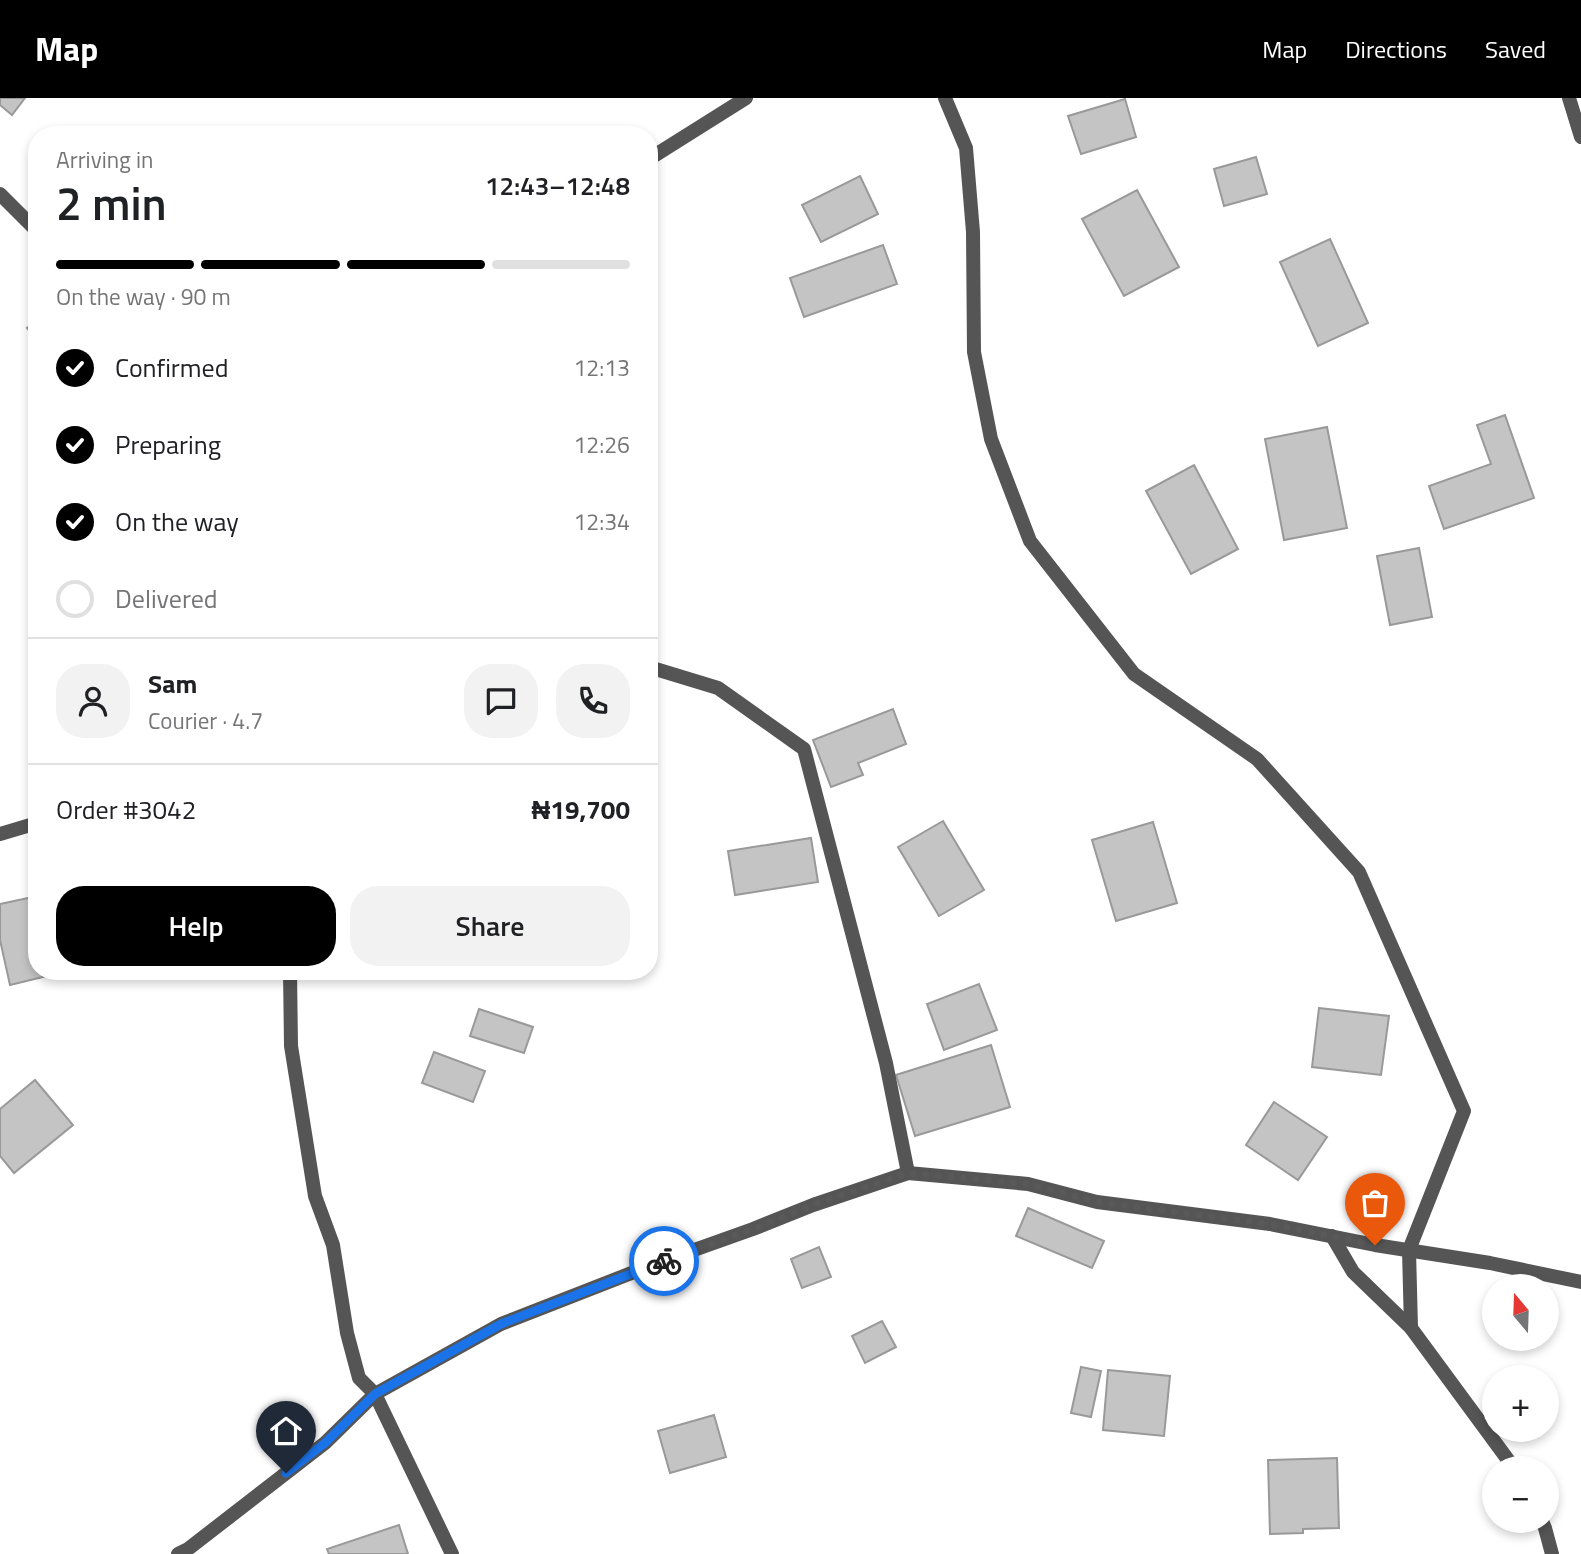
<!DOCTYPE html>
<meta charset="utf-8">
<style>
:root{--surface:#fff;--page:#f2f2f2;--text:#202124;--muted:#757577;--line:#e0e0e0;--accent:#000}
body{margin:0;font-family:"Titillium Web",sans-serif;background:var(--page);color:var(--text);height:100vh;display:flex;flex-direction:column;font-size:26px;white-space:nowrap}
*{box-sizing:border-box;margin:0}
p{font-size:23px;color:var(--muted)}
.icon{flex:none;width:38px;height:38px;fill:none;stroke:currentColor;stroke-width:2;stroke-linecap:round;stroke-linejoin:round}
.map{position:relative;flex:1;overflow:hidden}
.drawer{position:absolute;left:28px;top:28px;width:630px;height:854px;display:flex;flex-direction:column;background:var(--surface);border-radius:28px;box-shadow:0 4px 10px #0003}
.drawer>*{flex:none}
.needle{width:46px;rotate:341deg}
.controls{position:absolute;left:1482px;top:1176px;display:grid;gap:14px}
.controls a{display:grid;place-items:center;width:77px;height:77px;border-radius:50%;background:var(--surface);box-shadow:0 4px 10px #0003;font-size:35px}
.pin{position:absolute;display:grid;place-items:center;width:60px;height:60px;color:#fff;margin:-72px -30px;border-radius:50% 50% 50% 0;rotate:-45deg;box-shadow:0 0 7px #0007}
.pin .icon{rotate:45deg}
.courier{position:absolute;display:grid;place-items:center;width:70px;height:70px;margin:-35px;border:5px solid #1a73e8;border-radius:50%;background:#fff;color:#222;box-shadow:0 2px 9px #0007}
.headline em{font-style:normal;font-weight:600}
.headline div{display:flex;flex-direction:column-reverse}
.headline{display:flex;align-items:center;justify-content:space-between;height:119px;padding:0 28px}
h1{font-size:46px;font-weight:600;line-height:52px}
.bar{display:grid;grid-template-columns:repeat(4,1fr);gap:10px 7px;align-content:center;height:84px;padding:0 28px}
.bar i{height:9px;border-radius:5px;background:var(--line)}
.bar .current{background:var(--accent)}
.bar p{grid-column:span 4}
.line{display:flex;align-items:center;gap:18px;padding:0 28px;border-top:2px solid var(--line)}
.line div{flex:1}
.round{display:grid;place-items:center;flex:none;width:74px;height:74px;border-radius:28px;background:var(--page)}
ol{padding:0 28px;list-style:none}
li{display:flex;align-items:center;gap:21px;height:77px}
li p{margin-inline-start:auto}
li .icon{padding:7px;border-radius:50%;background:var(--accent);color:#fff;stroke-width:4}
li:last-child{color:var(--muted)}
li i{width:38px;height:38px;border:4px solid var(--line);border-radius:50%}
.primary-button{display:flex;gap:14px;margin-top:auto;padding:14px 28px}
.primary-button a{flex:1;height:80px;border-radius:28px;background:var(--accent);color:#fff;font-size:28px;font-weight:600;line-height:80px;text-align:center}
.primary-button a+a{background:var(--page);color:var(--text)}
header{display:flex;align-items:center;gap:42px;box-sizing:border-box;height:98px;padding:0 35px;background:var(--accent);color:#fff}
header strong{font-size:33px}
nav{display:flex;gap:38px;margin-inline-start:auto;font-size:24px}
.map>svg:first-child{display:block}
</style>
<header>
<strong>Map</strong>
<nav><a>Map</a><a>Directions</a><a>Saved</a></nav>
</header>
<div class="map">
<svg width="1581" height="1456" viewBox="0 0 1581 1456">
<rect width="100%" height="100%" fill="#fff"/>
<!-- building -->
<g fill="#c4c4c4" stroke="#999" stroke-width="2">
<polygon points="0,0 25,0 12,17 0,7"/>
<polygon points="1125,1 1136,39 1081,56 1068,18"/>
<polygon points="1256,59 1267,96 1224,108 1214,71"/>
<polygon points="860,78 878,116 821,144 802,107"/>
<polygon points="1137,92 1179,169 1124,198 1082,121"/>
<polygon points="1330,141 1368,225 1318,248 1280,164"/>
<polygon points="883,147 897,186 804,219 790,180"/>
<polygon points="37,222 37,243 27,230"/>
<polygon points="1505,317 1534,400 1444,431 1429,388 1491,366 1477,327"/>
<polygon points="1327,329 1347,430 1284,442 1265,341"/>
<polygon points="1194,367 1238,451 1191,476 1146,393"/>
<polygon points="1419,450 1432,519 1390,527 1377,458"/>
<polygon points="893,611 906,646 858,665 863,677 831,689 813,642"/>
<polygon points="943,723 984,792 939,818 898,749"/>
<polygon points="1153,724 1177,805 1116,823 1092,742"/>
<polygon points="811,740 818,784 735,797 728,753"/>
<polygon points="33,799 37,815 37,873 50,873 51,877 10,887 0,842 0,806"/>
<polygon points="979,886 997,932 944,952 927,906"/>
<polygon points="1319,910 1389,918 1381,977 1312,969"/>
<polygon points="479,911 533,929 524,955 470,938"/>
<polygon points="991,947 1010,1009 915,1038 896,977"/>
<polygon points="434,954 485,973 473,1004 422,985"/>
<polygon points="35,982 73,1027 14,1075 0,1058 0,1011"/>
<polygon points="1274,1004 1327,1039 1298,1082 1246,1047"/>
<polygon points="1028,1110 1104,1143 1092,1170 1016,1138"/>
<polygon points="819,1149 831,1179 802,1190 791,1161"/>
<polygon points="882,1223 896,1249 865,1265 852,1238"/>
<polygon points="1081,1269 1101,1273 1091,1319 1071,1315"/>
<polygon points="1108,1272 1170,1278 1164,1338 1103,1332"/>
<polygon points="714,1317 726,1359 670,1375 658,1333"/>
<polygon points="1337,1360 1339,1430 1303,1431 1303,1435 1270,1436 1268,1362"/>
<polygon points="399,1427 408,1456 329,1456 327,1451"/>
</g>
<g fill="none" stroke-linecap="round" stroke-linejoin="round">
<!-- minor -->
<g stroke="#555" stroke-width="14">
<polyline points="945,0 966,50 973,134 974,254 991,341 1030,443 1134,576 1257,661 1359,774 1464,1013 1409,1152 1411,1230"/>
<polyline points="1569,0 1581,39"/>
<polyline points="649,61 746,0"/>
<polyline points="0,96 37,133"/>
<polyline points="649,569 718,590 804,651 886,965 908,1075"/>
<polyline points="0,736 37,725"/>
<polyline points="290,873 291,948 315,1098 333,1147 347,1235 359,1280 375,1296 452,1456"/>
<polyline points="1332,1138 1353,1174 1411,1230 1514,1370"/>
<polyline points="1542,1423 1545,1430 1552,1456"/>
<polyline points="178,1456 188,1451 325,1345 375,1296 501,1226 652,1167 753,1131 813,1107 908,1075 1028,1086 1097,1104 1270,1126 1375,1147 1490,1165 1581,1184"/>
</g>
</g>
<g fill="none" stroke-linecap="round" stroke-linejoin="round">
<!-- done -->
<polyline stroke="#595959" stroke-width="7" stroke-dasharray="0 12.6" points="664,1163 753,1131 813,1107 908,1075 1028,1086 1097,1104 1270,1126 1375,1147"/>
<!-- route -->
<polyline stroke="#1a73e8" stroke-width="9" points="286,1375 325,1345 375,1296 501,1226 664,1163"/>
</g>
</svg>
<div class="controls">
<a><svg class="needle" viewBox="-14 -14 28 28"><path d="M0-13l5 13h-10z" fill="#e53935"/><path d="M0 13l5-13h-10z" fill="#757577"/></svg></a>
<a>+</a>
<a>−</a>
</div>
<div class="pin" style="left:1375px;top:1147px;background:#ea580c"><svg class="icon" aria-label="bag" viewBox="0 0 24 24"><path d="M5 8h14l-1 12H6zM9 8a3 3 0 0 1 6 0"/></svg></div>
<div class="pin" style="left:286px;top:1375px;background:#1f2937"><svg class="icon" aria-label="home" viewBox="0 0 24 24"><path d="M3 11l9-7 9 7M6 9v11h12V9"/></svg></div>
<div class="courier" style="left:664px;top:1163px"><svg class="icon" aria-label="bike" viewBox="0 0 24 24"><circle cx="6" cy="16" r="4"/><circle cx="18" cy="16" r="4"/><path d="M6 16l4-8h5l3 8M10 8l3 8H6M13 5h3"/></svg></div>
<section class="drawer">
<div class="headline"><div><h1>2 min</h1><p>Arriving in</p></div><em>12:43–12:48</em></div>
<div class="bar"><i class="current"></i><i class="current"></i><i class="current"></i><i></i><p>On the way · 90 m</p></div>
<ol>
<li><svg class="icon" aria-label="check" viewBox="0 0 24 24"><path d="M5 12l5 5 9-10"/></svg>Confirmed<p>12:13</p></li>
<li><svg class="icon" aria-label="check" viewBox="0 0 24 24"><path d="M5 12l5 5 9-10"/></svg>Preparing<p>12:26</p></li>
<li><svg class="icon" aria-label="check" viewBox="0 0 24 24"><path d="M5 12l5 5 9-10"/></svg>On the way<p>12:34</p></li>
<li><i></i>Delivered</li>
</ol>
<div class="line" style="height:126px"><a class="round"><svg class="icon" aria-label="person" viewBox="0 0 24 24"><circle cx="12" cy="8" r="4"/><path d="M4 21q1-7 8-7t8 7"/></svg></a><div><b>Sam</b><p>Courier · 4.7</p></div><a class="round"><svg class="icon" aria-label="chat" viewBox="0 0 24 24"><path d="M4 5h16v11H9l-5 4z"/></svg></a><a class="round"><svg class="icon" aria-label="phone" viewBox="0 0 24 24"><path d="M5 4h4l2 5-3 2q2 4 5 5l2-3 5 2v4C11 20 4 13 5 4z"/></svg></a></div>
<div class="line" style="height:91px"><div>Order #3042</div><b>₦19,700</b></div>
<div class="primary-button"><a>Help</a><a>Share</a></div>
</section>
</div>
